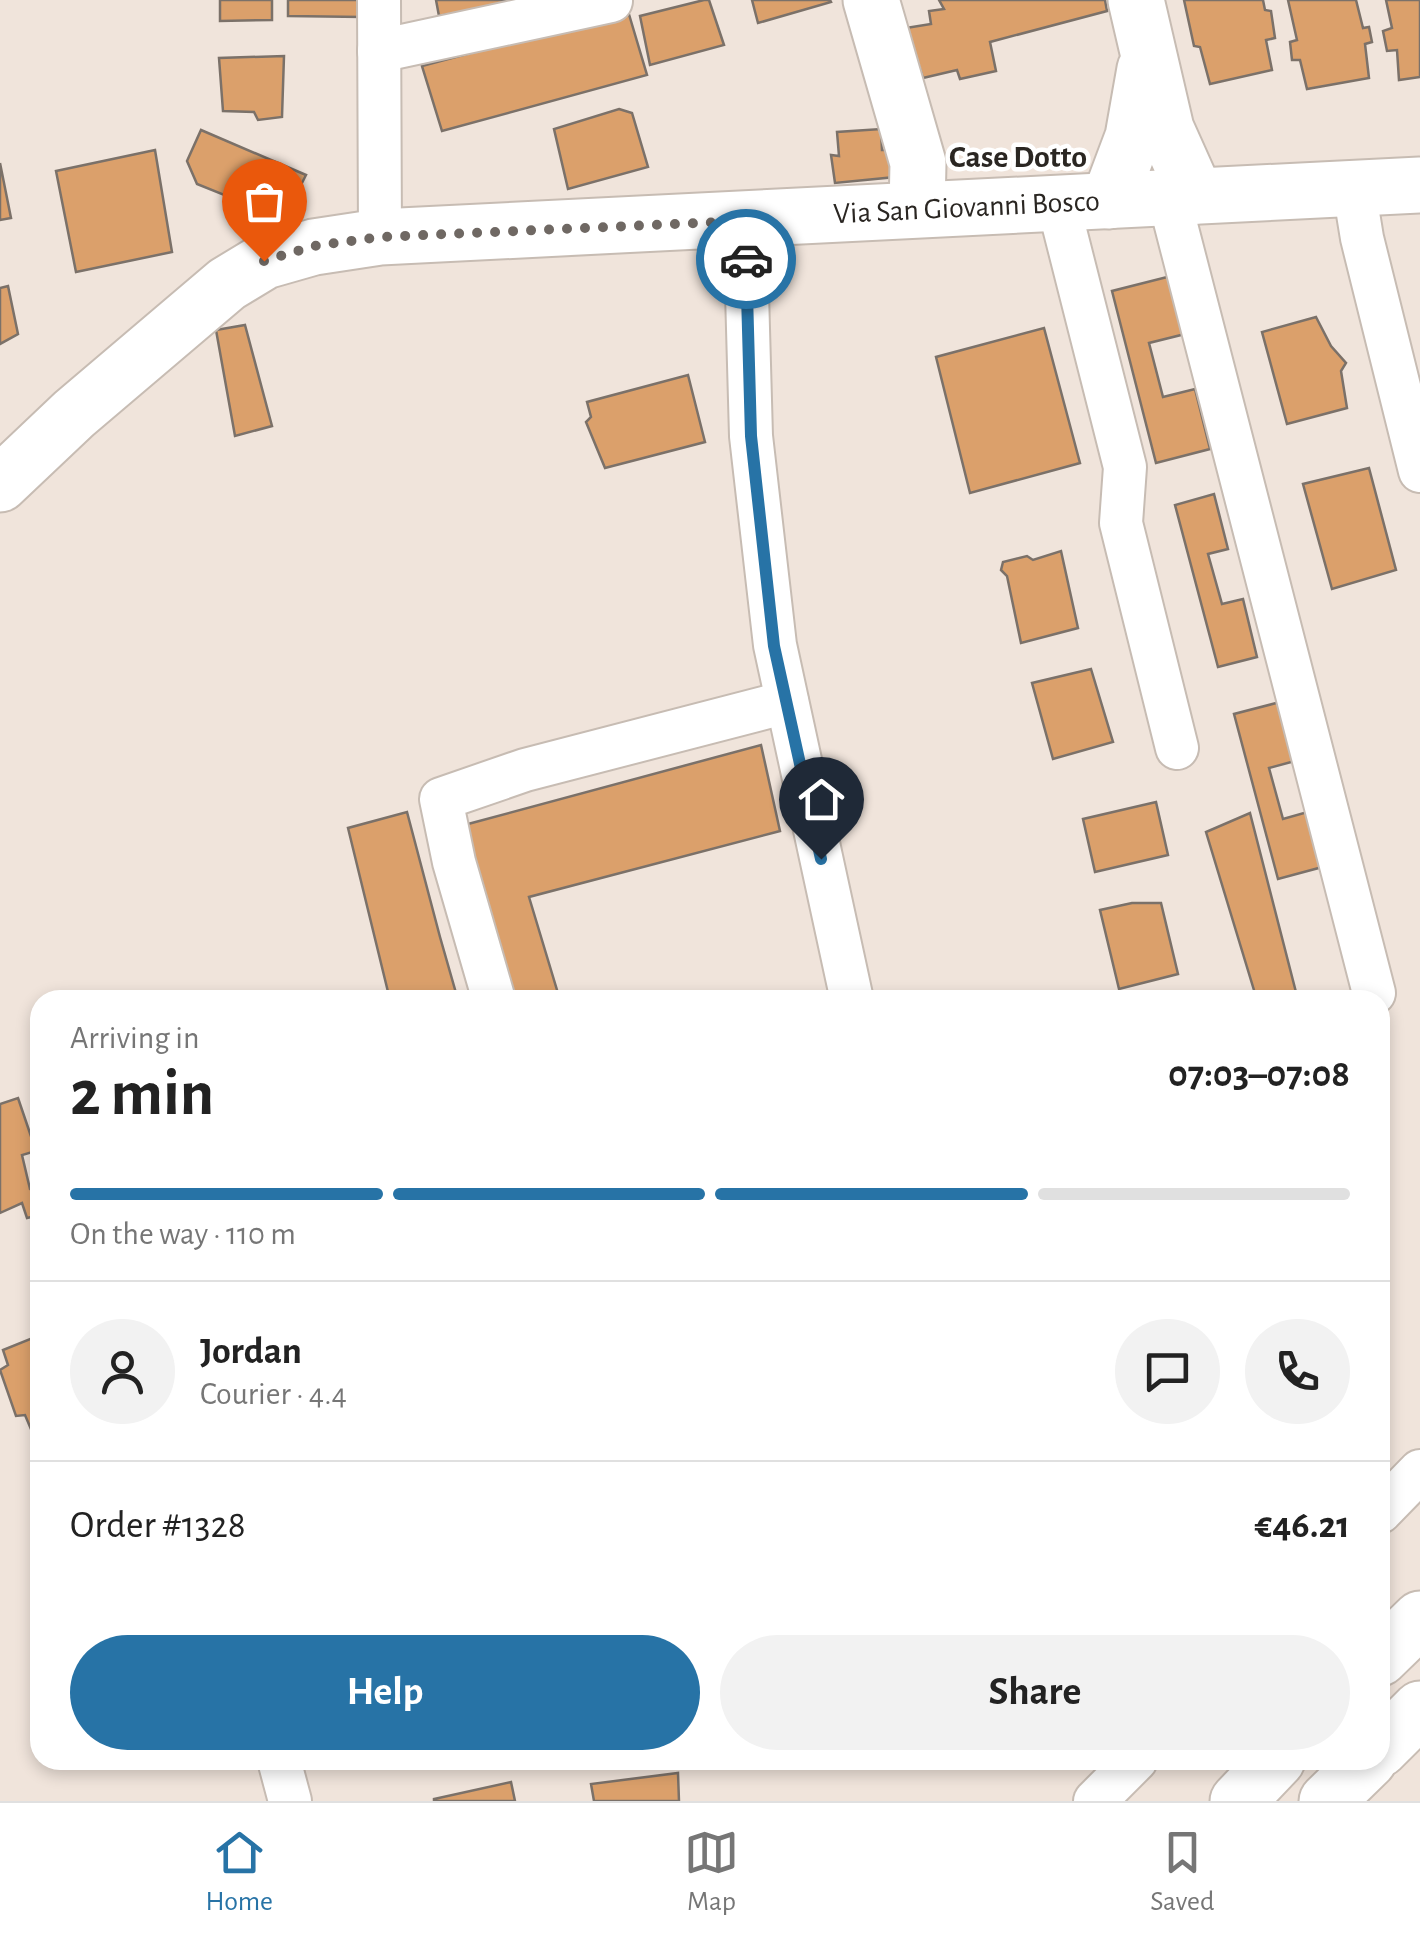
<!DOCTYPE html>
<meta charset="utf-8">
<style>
:root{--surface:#fff;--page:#f2f2f2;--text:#222;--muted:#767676;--line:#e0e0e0;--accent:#2773a6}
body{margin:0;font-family:"Alegreya Sans",sans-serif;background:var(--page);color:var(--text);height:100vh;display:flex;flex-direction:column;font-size:38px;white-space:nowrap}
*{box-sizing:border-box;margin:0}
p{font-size:32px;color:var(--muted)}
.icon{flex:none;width:55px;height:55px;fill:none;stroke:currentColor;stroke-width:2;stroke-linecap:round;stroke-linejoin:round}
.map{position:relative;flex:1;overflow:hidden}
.drawer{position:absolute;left:30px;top:990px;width:1360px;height:780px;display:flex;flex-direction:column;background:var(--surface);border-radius:30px;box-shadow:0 5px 15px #0003}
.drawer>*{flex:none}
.pin{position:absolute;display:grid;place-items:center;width:85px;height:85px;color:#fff;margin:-102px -42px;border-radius:50% 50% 50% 0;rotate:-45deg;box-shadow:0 0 10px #0007}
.pin .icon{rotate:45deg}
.courier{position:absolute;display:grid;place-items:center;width:100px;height:100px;margin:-50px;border:8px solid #2773a6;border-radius:50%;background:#fff;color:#222;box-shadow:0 2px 12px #0007}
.head em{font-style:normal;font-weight:600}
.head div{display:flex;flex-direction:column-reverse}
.head{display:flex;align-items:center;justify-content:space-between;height:170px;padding:0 40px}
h1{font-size:65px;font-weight:600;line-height:75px}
.bar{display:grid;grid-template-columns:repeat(4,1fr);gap:15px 10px;align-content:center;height:120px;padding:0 40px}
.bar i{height:12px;border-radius:8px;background:var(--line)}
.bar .on{background:var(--accent)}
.bar p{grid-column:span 4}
.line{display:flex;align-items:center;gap:25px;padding:0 40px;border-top:2px solid var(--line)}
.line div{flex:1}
.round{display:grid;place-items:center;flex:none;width:105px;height:105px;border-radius:52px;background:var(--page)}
.button{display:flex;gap:20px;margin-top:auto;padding:20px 40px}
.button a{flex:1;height:115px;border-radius:60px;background:var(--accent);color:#fff;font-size:40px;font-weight:600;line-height:115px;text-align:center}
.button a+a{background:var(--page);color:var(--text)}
.tab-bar{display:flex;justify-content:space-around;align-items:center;height:140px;border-top:2px solid var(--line);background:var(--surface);font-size:28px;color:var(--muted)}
.tab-bar a{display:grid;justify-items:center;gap:5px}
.tab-bar .on{color:var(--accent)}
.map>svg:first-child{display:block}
</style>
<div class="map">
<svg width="1420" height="1801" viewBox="0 0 1420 1801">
<rect width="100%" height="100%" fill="#f0e4db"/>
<!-- building -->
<g fill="#dba06b" stroke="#7b7169" stroke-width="2.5">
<polygon points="220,0 272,0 272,20 220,21"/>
<polygon points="288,0 362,0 362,17 288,16"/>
<polygon points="436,0 527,0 439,16"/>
<polygon points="704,0 709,0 724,45 650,65 640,16"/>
<polygon points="752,0 830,0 831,2 758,23"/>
<polygon points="939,0 1105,0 1107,11 990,42 996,71 960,79 957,70 923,78 906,28 931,24 929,11 944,9"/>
<polygon points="1184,0 1263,0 1265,10 1271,11 1275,38 1266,40 1272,70 1210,84 1200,47 1194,46"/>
<polygon points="1288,0 1356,0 1363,28 1369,27 1372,42 1365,44 1369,78 1307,89 1300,60 1292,60 1290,42 1297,40"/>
<polygon points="1386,0 1420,0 1420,77 1399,80 1397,50 1387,51 1383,31 1392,28"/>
<polygon points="628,11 647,75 442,131 422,66"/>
<polygon points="284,56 282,117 258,120 254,112 223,111 219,58"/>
<polygon points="619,109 632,113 648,167 568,189 554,129"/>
<polygon points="881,129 882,150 894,150 895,177 835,183 831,155 839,156 837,132"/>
<polygon points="201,130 306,175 284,219 197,184 187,161"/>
<polygon points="155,150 172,252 76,272 56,171"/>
<polygon points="0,163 11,218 0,220"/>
<polygon points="1171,276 1185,334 1149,343 1163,397 1195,389 1210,449 1156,463 1112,291"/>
<polygon points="8,286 18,334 0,344 0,288"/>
<polygon points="1316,317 1331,346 1346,363 1341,371 1347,408 1287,424 1262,332"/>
<polygon points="245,325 272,426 235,436 216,330"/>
<polygon points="1044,328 1080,463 970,493 936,357"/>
<polygon points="688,375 705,442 605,468 586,422 591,417 587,402"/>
<polygon points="1369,468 1396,570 1332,589 1303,484"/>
<polygon points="1214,494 1228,549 1208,554 1222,604 1243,599 1257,657 1218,667 1175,505"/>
<polygon points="1061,551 1078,628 1021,643 1007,576 1001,570 1003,562 1027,556 1033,560"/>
<polygon points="1091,669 1113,742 1053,759 1032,683"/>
<polygon points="1280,702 1295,761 1269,768 1283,819 1311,811 1326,866 1278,879 1234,714"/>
<polygon points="761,745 780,831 529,897 560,1000 501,1000 457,827"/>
<polygon points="1156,802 1168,855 1095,872 1083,819"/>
<polygon points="407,812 440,937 458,1000 390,1000 348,828"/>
<polygon points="1250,813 1298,1000 1257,1000 1206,832"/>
<polygon points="1132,903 1161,903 1178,974 1119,989 1100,910"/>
<polygon points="18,1098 36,1151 22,1155 30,1189 40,1192 40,1215 27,1218 22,1203 0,1213 0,1104"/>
<polygon points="40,1335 40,1439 36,1441 25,1415 16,1416 0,1370 8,1365 3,1350"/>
<polygon points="678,1773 679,1801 594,1801 591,1784"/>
<polygon points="511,1782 515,1801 434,1801 434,1799"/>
</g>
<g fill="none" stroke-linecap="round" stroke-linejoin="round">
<defs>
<g id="minor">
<polyline points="379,0 380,237"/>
<polyline points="379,51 611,1"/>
<polyline points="1354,189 1362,238 1420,471"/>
<polyline points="1169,198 1374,993"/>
<polyline points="1058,203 1125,467 1121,523 1177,748"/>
<polyline points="745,221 751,436 775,645 852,1000"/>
<polyline points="494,1000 454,862 441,799 525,770 787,702"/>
<polyline points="1380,1512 1420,1471"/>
<polyline points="279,1760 290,1801"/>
<polyline points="1095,1801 1136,1760"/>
</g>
<g id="major">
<polyline points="871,0 918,163 917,209"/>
<polyline points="1136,0 1166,129 1196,196"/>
<polyline points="1109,201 1133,137 1145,69"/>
<path id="s1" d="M0 484 74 414 227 284 265 261 314 247 380 237 1420 185"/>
</g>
<g id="highway">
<polyline points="1380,1658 1420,1619"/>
<polyline points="1380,1749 1420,1709"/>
<polyline points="1238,1801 1277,1760"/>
<polyline points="1327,1801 1369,1760"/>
</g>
</defs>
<!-- minor casing -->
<use href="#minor" stroke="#c7bcb3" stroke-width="46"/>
<!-- major casing -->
<use href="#major" stroke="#c7bcb3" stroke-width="59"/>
<!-- highway casing -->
<use href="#highway" stroke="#c7bcb3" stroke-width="59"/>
<!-- minor -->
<use href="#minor" stroke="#fff" stroke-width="42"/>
<!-- major -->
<use href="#major" stroke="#fff" stroke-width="55"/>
<!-- highway -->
<use href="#highway" stroke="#fff" stroke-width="55"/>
</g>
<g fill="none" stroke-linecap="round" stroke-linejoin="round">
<!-- done -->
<polyline stroke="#6f6863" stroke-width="10" stroke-dasharray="0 18" points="264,261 314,246 380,237 744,221 746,259"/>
<!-- route -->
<polyline stroke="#2773a6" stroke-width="12" points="746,259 751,436 774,646 821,859"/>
</g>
<g text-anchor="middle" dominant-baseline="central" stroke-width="9" stroke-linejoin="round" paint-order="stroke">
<!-- street labels -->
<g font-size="30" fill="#2a2622" stroke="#fff">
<text stroke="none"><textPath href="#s1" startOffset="1052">Via San Giovanni Bosco</textPath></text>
</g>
<!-- neighbourhood labels -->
<g font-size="32" font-weight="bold" fill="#2a2622" stroke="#fff">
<text x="1018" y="157">Case Dotto</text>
</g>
</g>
</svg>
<div class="pin" style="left:264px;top:261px;background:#ea580c"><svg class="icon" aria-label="bag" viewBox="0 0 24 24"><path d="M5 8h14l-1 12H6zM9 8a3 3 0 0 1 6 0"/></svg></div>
<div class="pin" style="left:821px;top:859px;background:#1f2937"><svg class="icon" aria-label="home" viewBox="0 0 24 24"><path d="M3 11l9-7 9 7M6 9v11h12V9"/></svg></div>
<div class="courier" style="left:746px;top:259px"><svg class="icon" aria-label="car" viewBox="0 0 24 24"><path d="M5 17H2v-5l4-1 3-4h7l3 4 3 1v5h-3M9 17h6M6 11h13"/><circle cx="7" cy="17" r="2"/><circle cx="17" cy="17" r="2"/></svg></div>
<section class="drawer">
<div class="head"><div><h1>2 min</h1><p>Arriving in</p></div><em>07:03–07:08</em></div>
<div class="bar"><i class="on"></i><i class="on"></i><i class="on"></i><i></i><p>On the way · 110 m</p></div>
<div class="line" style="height:180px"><a class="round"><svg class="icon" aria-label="person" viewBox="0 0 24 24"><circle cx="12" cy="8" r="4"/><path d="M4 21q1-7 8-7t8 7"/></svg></a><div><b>Jordan</b><p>Courier · 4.4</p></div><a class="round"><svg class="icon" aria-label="chat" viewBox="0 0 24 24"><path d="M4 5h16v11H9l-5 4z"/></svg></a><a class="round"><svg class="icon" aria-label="phone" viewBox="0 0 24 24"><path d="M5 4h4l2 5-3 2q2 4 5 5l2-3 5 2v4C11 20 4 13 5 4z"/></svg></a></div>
<div class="line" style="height:130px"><div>Order #1328</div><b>€46.21</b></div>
<div class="button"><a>Help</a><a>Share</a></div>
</section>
</div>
<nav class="tab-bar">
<a class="on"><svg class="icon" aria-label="home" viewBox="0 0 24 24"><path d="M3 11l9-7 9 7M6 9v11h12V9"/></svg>Home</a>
<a><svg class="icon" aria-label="map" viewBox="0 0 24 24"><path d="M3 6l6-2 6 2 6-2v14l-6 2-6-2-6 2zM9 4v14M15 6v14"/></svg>Map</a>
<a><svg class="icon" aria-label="saved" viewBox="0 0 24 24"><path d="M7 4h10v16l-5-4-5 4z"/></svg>Saved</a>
</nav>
